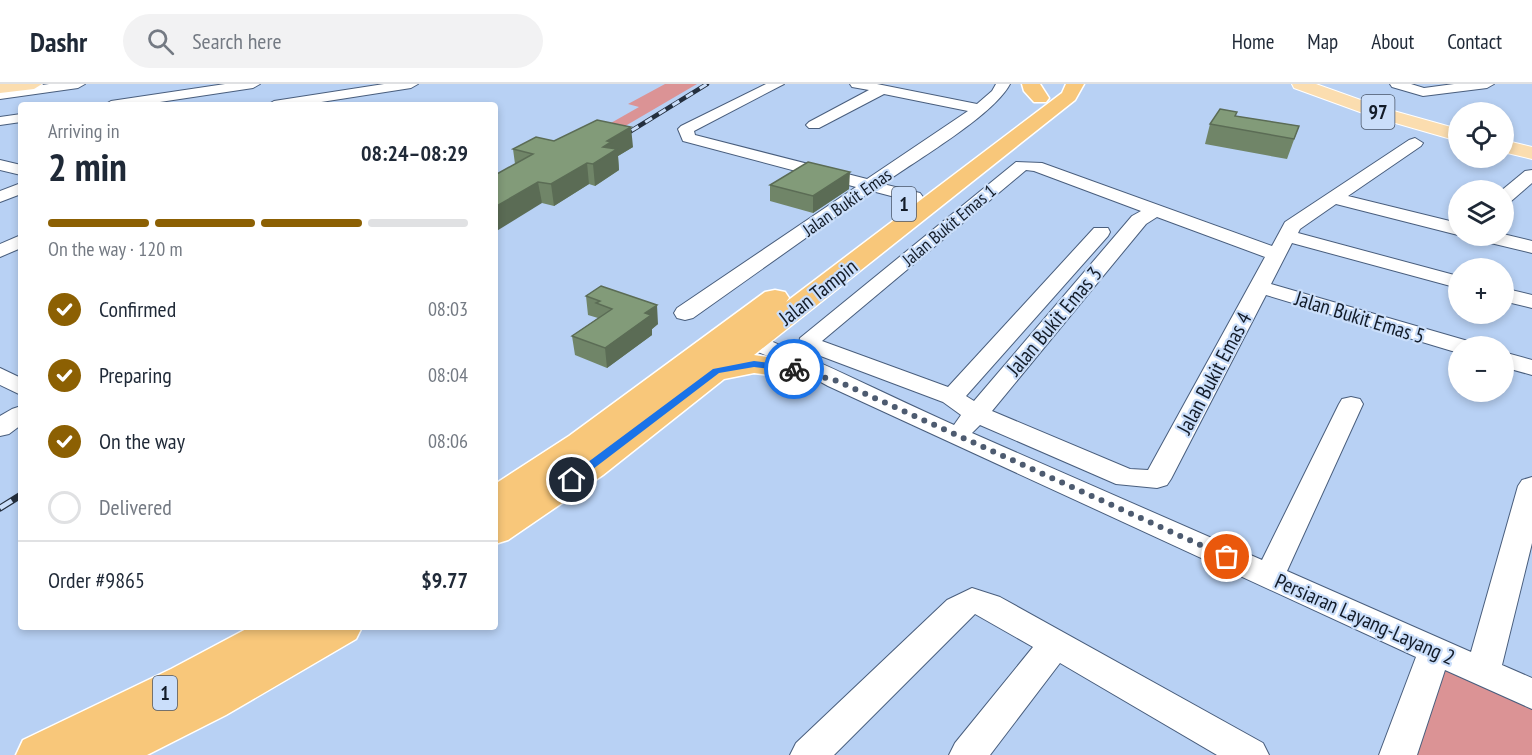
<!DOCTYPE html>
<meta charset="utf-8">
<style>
:root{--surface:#fff;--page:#f2f2f3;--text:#1f2937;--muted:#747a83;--line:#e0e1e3;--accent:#8c6003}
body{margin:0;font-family:"PT Sans Narrow",sans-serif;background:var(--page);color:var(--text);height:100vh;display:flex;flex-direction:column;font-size:22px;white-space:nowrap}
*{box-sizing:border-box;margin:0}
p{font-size:20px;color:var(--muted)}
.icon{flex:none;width:33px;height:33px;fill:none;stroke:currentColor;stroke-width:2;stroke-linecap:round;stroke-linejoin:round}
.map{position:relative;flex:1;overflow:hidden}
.panel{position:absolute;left:18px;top:18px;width:480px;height:528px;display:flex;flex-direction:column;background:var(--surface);border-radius:6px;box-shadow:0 3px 9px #0003}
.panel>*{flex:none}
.tools{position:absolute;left:1448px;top:18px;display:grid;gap:12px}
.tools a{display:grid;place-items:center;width:66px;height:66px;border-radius:50%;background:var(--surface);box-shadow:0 3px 9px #0003;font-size:30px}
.pin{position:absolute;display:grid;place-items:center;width:51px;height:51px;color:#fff;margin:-26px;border:3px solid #fff;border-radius:50%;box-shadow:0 2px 6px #0007}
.courier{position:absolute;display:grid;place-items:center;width:60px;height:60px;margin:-30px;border:4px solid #1a73e8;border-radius:50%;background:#fff;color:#222;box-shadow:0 2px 8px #0007}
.summary em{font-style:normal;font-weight:700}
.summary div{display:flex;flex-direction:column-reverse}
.summary{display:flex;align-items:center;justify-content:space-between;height:102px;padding:0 30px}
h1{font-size:39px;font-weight:700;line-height:45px}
.bar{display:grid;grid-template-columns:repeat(4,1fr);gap:9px 6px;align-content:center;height:72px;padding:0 30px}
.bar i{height:8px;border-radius:4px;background:var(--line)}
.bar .on{background:var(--accent)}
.bar p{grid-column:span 4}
.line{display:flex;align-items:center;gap:15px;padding:0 30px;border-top:2px solid var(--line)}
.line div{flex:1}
ol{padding:0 30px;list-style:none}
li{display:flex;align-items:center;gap:18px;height:66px}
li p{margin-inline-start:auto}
li .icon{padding:6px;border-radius:50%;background:var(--accent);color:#fff;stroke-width:4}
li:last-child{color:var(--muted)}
li i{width:33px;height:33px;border:3px solid var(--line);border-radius:50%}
header{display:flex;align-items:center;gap:36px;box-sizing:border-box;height:84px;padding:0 30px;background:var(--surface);border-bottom:2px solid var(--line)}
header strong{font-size:28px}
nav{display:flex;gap:33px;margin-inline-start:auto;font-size:21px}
.search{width:420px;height:54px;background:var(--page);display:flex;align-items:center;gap:15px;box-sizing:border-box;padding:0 21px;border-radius:33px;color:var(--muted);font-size:22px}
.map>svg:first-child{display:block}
</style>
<header>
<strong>Dashr</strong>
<div class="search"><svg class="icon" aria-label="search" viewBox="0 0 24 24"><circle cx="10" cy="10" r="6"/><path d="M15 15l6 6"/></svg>Search here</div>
<nav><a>Home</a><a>Map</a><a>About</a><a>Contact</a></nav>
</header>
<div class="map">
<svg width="1532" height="671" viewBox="0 0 1532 671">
<rect width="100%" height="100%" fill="#b8d1f4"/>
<!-- green -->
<g fill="#db9395">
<polygon points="665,0 697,0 603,55 588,52 639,23 628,20"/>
<polygon points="1440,574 1532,615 1532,671 1406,671"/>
</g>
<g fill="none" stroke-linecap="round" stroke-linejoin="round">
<defs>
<g id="minor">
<polygon points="49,0 85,0 78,4 0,15 0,7"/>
<polygon points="225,0 260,0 253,4 140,21 104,21 111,17"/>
<polygon points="384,0 418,0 411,4 302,21 267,21 274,17"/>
<path d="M766 0H784L694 47 695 51 867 95 968 27 884 10 819 44H809L806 41 809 38 869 6 852 3 850 0H877L977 20 992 7 996 0H1010C993 32 915 77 883 100L920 109 923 113 920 117 914 118 872 107 693 234 685 236 677 234 674 229 677 224 856 103 683 57 678 45 681 42Z"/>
<polygon points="1390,0 1411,0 1424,4 1454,0 1494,0 1487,4 1423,12 1392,3"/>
<polygon points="21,30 21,38 0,41 0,33"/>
<path d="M1415 54 1423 59 1421 62 1348 112 1458 139V151L1336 120 1300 145 1298 149 1458 192V204L1292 159 1271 200 1468 257 1471 262H1458V268L1452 267 1266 211 1171 395 1167 401 1157 404 1116 400 980 341 972 349 1262 476 1339 320 1342 315 1351 313 1360 315 1363 320 1287 487 1471 568 1518 402 1522 396 1532 393V459L1502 581 1532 594V625L1445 586 1417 671H1379L1416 573 828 302 790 281 726 255 723 250 726 245 734 243 742 245C814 274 883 309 954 341L961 331 943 318 802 265 799 260 800 254 1016 78 1042 79 1272 162 1285 138 1409 56ZM1026 86 1034 87 1141 127 1132 132 974 317 966 312 1108 152 1110 148 1108 144H1094L948 303 822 257ZM1157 133 1265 173 1148 386 1130 385 992 327 1146 140Z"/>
<polygon points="0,76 21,81 21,91 0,86"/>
<polygon points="1532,86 1532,99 1509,119 1503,120 1502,106 1525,87"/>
<polygon points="21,99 21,110 0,118 0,107"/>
<polygon points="1503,150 1532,157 1532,169 1478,156 1476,152"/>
<polygon points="21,151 21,164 0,173 0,160"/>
<polygon points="1503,204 1532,211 1532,224 1503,217"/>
<polygon points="1503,268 1532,276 1532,291 1503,283"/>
<polygon points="0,284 21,294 21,311 0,301"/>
<polygon points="21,322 21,341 9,350 0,352 0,332 12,325"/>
<polygon points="972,504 1000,513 1263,659 1269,671 1217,671 1060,579 990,671 949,671 955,659 1033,563 975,530 834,671 790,671 796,659 947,516"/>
</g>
<g id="major">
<polygon points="0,0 42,0 34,5 0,9"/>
<polygon points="1292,0 1316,0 1383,24 1458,45 1458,57 1371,32 1294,4"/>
<polygon points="1503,56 1532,63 1532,75 1503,68"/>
</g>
<g id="highway">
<polygon points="1022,0 1040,0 1049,14 1046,18 1034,18 1024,7"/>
<polygon points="1066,0 1084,0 1075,16 754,271 800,278 804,284 800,290 789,293 754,289 724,295 603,391 508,456 495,460 495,400 569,352 765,208 775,206 785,208 789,214 786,218 1062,9"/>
<polygon points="250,543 362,543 356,555 226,631 147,671 16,671 23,656 171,585"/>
</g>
</defs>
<!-- minor casing -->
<use href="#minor" stroke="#495e7d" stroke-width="2"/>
<!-- major casing -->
<use href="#major" stroke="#fff" stroke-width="2"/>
<!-- highway casing -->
<use href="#highway" stroke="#fff" stroke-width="3"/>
<!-- minor -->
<use href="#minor" fill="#fff" fill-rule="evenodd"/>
<!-- major -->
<use href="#major" fill="#fbddaf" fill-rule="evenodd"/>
<!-- highway -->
<use href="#highway" fill="#f8c77a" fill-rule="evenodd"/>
<defs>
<polyline id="rail-far1" points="618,55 707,0"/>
<polyline id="rail" points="0,424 21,411"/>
</defs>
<!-- rail-far1 casing -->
<use href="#rail-far1" stroke="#242f3e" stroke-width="4.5"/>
<!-- rail casing -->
<use href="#rail" stroke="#242f3e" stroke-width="7"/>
<!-- rail-far1 -->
<use href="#rail-far1" stroke="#cadefa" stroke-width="3" stroke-dasharray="8" stroke-linecap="butt"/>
<!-- rail -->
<use href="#rail" stroke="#cadefa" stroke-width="4.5" stroke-dasharray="14" stroke-linecap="butt"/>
</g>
<!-- wall -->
<g fill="#708568">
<polygon points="1236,32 1299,42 1287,75 1205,60 1210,40"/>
<polygon points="554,57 633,63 618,72 619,86 595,102 589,100 554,122 542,119 515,80 513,65"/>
<polygon points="770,101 849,105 813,129 770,117"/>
<polygon points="601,202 658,240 652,245 652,251 607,284 575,271 572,252 598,234 588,231 586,212"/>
</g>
<!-- shaded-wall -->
<g fill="#5b6c55">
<polygon points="631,43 633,63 618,72 619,86 595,102 593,80 603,63 607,57"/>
<polygon points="587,79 589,100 554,122 551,100"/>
<polygon points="850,88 849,105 813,129 813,112"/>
<polygon points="538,98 542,119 495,148 495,123"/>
<polygon points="657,221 658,240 652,245 652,251 607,284 605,264 645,229"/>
</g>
<!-- building -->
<g fill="#829b79" stroke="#5b6c55" stroke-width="1.5">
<polygon points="1220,25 1237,28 1235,32 1299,42 1294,55 1210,40"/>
<polygon points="597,36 631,43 607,57 611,58 603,63 617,65 593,80 587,79 551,100 538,98 495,123 495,91 533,70 513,65 536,53 554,57"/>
<polygon points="808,78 850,88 813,112 770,101"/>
<polygon points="601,202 657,221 645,229 651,231 605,264 572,252 612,225 596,219 600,217 586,212"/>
</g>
<!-- route -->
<polygon fill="#1a73e8" points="754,277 794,282 798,285 794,288 754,283 719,289 576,398 568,398 568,393 713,285"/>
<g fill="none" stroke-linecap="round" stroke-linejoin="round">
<!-- done -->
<polyline stroke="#4d5b70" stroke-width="6" stroke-dasharray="0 10.8" points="794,285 837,297 1227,473"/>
</g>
<g text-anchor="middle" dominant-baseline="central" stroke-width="4.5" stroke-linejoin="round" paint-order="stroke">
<!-- far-street labels -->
<g font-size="18" fill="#131c29" stroke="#cadefa">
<text transform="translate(847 118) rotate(-35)">Jalan Bukit Emas</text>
<text transform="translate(949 141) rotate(-40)">Jalan Bukit Emas 1</text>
</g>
<!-- shield labels -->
<g fill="#cadefa" stroke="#4a5668" stroke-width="1.5">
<rect x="1361.5" y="11" width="33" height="34" rx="4.5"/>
<rect x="892" y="103" width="24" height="34" rx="4.5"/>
<rect x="153" y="592" width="24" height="34" rx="4.5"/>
</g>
<g font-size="20" font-weight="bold" fill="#131c29">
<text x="1378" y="28">97</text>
<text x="904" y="120">1</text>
<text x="165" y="609">1</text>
</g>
<!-- street labels -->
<g font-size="21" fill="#131c29" stroke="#cadefa">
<text transform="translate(818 208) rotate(-38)">Jalan Tampin</text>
<text transform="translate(1360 233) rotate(17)">Jalan Bukit Emas 5</text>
<text transform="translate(1054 237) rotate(-50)">Jalan Bukit Emas 3</text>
<text transform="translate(1214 289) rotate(-62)">Jalan Bukit Emas 4</text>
<text transform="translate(1365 535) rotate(24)">Persiaran Layang-Layang 2</text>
</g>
</g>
</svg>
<div class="tools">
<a><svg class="icon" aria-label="locate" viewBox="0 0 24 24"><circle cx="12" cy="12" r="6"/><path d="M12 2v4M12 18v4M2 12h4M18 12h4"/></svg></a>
<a><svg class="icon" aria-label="layers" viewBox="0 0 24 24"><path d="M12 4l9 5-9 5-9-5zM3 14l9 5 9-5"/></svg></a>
<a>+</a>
<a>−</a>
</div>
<div class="pin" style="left:1227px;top:473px;background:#ea580c"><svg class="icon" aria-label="bag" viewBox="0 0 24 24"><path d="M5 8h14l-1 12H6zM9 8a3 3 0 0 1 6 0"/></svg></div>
<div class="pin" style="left:572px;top:396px;background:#1f2937"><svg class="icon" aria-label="home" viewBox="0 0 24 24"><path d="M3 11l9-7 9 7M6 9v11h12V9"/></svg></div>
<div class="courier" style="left:794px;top:285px"><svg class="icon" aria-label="bike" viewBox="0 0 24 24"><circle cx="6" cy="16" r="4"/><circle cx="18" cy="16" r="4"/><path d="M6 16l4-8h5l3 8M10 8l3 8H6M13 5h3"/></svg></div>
<section class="panel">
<div class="summary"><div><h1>2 min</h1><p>Arriving in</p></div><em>08:24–08:29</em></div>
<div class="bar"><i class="on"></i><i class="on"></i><i class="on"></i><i></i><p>On the way · 120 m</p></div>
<ol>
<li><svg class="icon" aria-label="check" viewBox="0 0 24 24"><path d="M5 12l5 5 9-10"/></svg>Confirmed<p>08:03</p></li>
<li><svg class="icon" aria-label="check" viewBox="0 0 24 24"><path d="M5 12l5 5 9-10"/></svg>Preparing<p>08:04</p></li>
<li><svg class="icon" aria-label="check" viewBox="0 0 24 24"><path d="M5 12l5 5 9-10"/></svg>On the way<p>08:06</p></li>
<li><i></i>Delivered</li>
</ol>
<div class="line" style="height:78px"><div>Order #9865</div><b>$9.77</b></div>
</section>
</div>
